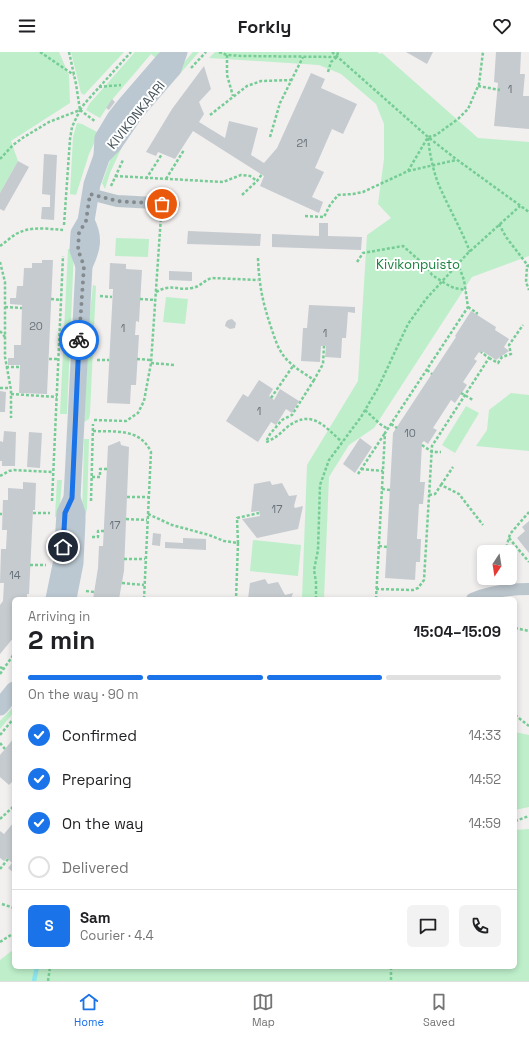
<!DOCTYPE html>
<meta charset="utf-8">
<style>
:root{--surface:#fff;--page:#f2f2f2;--text:#202124;--muted:#757577;--line:#e0e0e0;--accent:#1a73e8}
body{margin:0;font-family:"Space Grotesk",sans-serif;background:var(--page);color:var(--text);height:100vh;display:flex;flex-direction:column;font-size:15px;white-space:nowrap}
*{box-sizing:border-box;margin:0}
p{font-size:13px;color:var(--muted)}
.icon{flex:none;width:22px;height:22px;fill:none;stroke:currentColor;stroke-width:2;stroke-linecap:round;stroke-linejoin:round}
.map{position:relative;flex:1;overflow:hidden}
.panel{position:absolute;left:12px;top:545px;width:505px;height:372px;display:flex;flex-direction:column;background:var(--surface);border-radius:6px;box-shadow:0 2px 6px #0003}
.panel>*{flex:none}
.needle{width:26px;rotate:192deg}
.controls{position:absolute;left:477px;top:493px;display:grid;gap:8px}
.controls a{display:grid;place-items:center;width:40px;height:40px;border-radius:6px;background:var(--surface);box-shadow:0 2px 6px #0003;font-size:20px}
.pin{position:absolute;display:grid;place-items:center;width:34px;height:34px;color:#fff;margin:-17px;border:2px solid #fff;border-radius:50%;box-shadow:0 1px 4px #0007}
.courier{position:absolute;display:grid;place-items:center;width:40px;height:40px;margin:-20px;border:3px solid #1a73e8;border-radius:50%;background:#fff;color:#222;box-shadow:0 1px 5px #0007}
.head em{font-style:normal;font-weight:800}
.head div{display:flex;flex-direction:column-reverse}
.head{display:flex;align-items:center;justify-content:space-between;height:68px;padding:0 16px}
h1{font-size:26px;font-weight:800;line-height:30px}
.bar{display:grid;grid-template-columns:repeat(4,1fr);gap:6px 4px;align-content:center;height:48px;padding:0 16px}
.bar i{height:5px;border-radius:3px;background:var(--line)}
.bar .active{background:var(--accent)}
.bar p{grid-column:span 4}
.line{display:flex;align-items:center;gap:10px;padding:0 16px;border-top:1px solid var(--line)}
.line div{flex:1}
.round{display:grid;place-items:center;flex:none;width:42px;height:42px;border-radius:6px;background:var(--page)}
ol{padding:0 16px;list-style:none}
li{display:flex;align-items:center;gap:12px;height:44px}
li p{margin-inline-start:auto}
li .icon{padding:4px;border-radius:50%;background:var(--accent);color:#fff;stroke-width:4}
li:last-child{color:var(--muted)}
li i{width:22px;height:22px;border:2px solid var(--line);border-radius:50%}
header{display:flex;justify-content:space-between;align-items:center;height:52px;padding:0 16px;background:var(--surface);font-size:18px;font-weight:800}
.dock{display:flex;justify-content:space-around;align-items:center;height:56px;border-top:1px solid var(--line);background:var(--surface);font-size:11px;color:var(--muted)}
.dock a{display:grid;justify-items:center;gap:2px}
.dock .active{color:var(--accent)}
.map>svg:first-child{display:block}
</style>
<header><svg class="icon" aria-label="menu" viewBox="0 0 24 24"><path d="M4 6h16M4 12h16M4 18h16"/></svg>Forkly<svg class="icon" aria-label="heart" viewBox="0 0 24 24"><path d="M12 20l-8-8c-3-5 5-10 8-4 3-6 11-1 8 4z"/></svg></header>
<div class="map">
<svg width="529" height="929" viewBox="0 0 529 929">
<rect width="100%" height="100%" fill="#f2efef"/>
<!-- green -->
<g fill="#beefca">
<polygon points="0,0 59,0 69,23 70,51 11,89 18,109 0,141"/>
<polygon points="71,0 124,0 84,43 81,41"/>
<polygon points="135,0 163,0 157,7 151,2 111,49 100,66 86,58 90,51"/>
<polygon points="193,0 199,0 178,24 174,22"/>
<polygon points="215,0 377,0 380,2 382,1 478,86 529,90 529,204 472,225 374,376 349,393 329,425 324,547 302,547 307,413 358,329 367,183 391,166 378,152 384,107 384,72 376,52 341,22 319,13 209,6"/>
<polygon points="77,71 82,72 99,81 89,102 76,143 70,142 73,85"/>
<polygon points="122,95 110,121 105,137 102,131 112,103"/>
<polygon points="116,186 149,187 148,205 115,204"/>
<polygon points="68,197 74,197 67,362 60,362"/>
<polygon points="93,233 96,234 90,361 89,367 84,370 89,270"/>
<polygon points="166,245 188,247 185,272 163,270"/>
<polygon points="511,341 529,343 529,399 476,394 487,378 489,358"/>
<polygon points="466,354 479,361 455,401 442,393"/>
<polygon points="84,387 89,387 87,457 85,464 82,465"/>
<polygon points="57,428 62,428 59,465 55,465"/>
<polygon points="253,488 301,493 298,524 250,519"/>
<polygon points="14,654 14,660 0,677 0,669"/>
<polygon points="515,680 529,683 529,755 515,758"/>
<polygon points="529,777 529,929 0,929 0,908 14,897 14,915 515,915 515,778"/>
</g>
<g fill="none" stroke-linecap="round" stroke-linejoin="round">
<!-- stream -->
<polyline stroke="#8be5eb" stroke-width="4.5" points="34,929 37,915"/>
</g>
<!-- building -->
<g fill="#c6cbcf">
<polygon points="406,0 433,0 427,12"/>
<polygon points="496,0 521,0 520,22 525,22 523,44 529,44 529,77 494,74 498,31 494,30"/>
<polygon points="204,14 211,37 199,50 204,62 199,70 225,86 229,69 258,76 251,103 264,111 277,96 311,21 325,27 321,36 357,52 343,82 332,77 315,116 324,120 312,145 323,150 319,161 260,134 264,124 193,79 175,107 158,100 156,104 146,100 172,57"/>
<polygon points="112,47 115,50 109,58 106,56"/>
<polygon points="44,102 57,103 54,168 41,167 42,155 50,155 50,143 42,142"/>
<polygon points="18,109 29,115 4,159 0,157 0,141"/>
<polygon points="319,171 328,171 328,184 362,185 361,198 272,195 272,182 319,184"/>
<polygon points="188,179 261,182 260,194 187,192"/>
<polygon points="42,208 53,208 47,342 19,341 20,313 8,313 8,306 14,306 14,293 21,293 22,253 10,252 10,246 16,246 17,234 23,234 24,216 32,216 32,211 42,211"/>
<polygon points="110,211 126,212 126,217 142,218 139,270 136,269 135,283 139,283 136,333 131,333 130,352 107,351 113,237 109,237"/>
<polygon points="169,219 192,220 192,229 169,228"/>
<polygon points="309,253 355,255 355,261 348,260 346,286 342,286 341,306 325,305 326,294 321,294 320,310 301,309 303,276 307,276"/>
<polygon points="471,259 496,275 495,278 509,287 504,295 509,299 496,308 482,299 480,301 479,300 474,307 477,309 463,330 467,333 455,351 451,348 433,376 437,378 428,392 424,389 422,391 420,430 425,430 423,452 419,452 417,486 417,487 421,487 420,510 416,510 415,528 385,526 393,381 456,285 455,284"/>
<polygon points="232,267 236,271 235,276 230,277 225,274 226,270 228,268"/>
<polygon points="259,328 273,337 269,344 274,348 280,337 299,349 292,361 286,357 276,373 271,370 258,390 226,369 243,342 248,345"/>
<polygon points="0,339 6,340 5,360 0,360"/>
<polygon points="4,379 16,380 15,414 2,414 2,409 0,409 0,389 3,390"/>
<polygon points="29,380 42,381 40,416 27,415"/>
<polygon points="360,386 372,395 355,421 343,412"/>
<polygon points="120,389 121,393 129,395 124,519 119,547 93,547 98,516 99,494 103,494 108,394"/>
<polygon points="270,429 272,433 282,431 289,444 297,443 294,454 295,456 303,454 298,477 257,486 242,467 260,464 259,459 251,460 254,432"/>
<polygon points="23,430 36,431 35,458 33,458 29,542 27,542 27,547 14,547 14,585 0,602 0,553 3,549 4,531 0,531 1,497 6,497 7,478 2,478 3,448 8,448 8,436 23,437"/>
<polygon points="529,469 529,501 517,486 525,479 522,475"/>
<polygon points="153,481 161,482 160,494 152,493"/>
<polygon points="183,486 206,487 206,498 165,496 165,490 183,491"/>
<polygon points="265,527 268,532 278,530 285,543 293,541 291,547 248,547 250,531"/>
<polygon points="14,686 14,728 9,733 0,725 0,703"/>
<polygon points="14,770 14,821 8,816 12,811 7,806 4,809 0,806 0,779 4,782"/>
</g>
<g fill="none" stroke-linecap="round" stroke-linejoin="round">
<!-- path -->
<g stroke="#76cc95" stroke-width="2.5" stroke-dasharray="3 2" stroke-linecap="butt">
<polyline points="40,0 74,23"/>
<polyline points="69,0 76,32 80,58"/>
<polyline points="219,0 227,3 243,4 337,5"/>
<polyline points="332,0 428,85 456,107 529,160"/>
<polyline points="227,3 227,23 233,44"/>
<polyline points="191,16 206,0"/>
<polyline points="328,20 331,10 337,5 338,0"/>
<polyline points="478,34 500,38"/>
<polyline points="99,35 121,33"/>
<polyline points="80,58 96,70"/>
<polyline points="210,63 247,34 261,29 292,28"/>
<polyline points="270,85 280,51 303,5"/>
<path d="M428 86C430 104 434 124 442 140 451 160 462 179 470 200"/>
<polyline points="0,107 13,93 24,85 49,70 80,58 85,51 131,0"/>
<polyline points="408,119 456,108"/>
<polyline points="115,124 223,130 241,123 250,124 257,129"/>
<polyline points="146,127 162,102"/>
<polyline points="166,127 184,98"/>
<polyline points="111,134 123,108"/>
<polyline points="242,143 257,129 262,122"/>
<polyline points="305,164 324,165 330,153 338,143 353,142 363,140 408,119 428,85 436,83 458,67 468,57 479,32 483,0"/>
<polyline points="499,172 506,185 529,215"/>
<polyline points="64,173 70,87 72,75 80,58"/>
<path d="M0 194C6 190 12 184 18 181 32 174 49 177 63 178"/>
<path d="M258 206C259 234 263 252 272 278 275 287 278 296 283 303 291 314 304 321 314 328L323 312 324 294"/>
<polyline points="0,210 5,230 5,305 11,338 11,366"/>
<polyline points="357,210 363,201 403,194 428,216 432,223 446,232 454,236 466,238"/>
<polyline points="422,210 435,211 454,216"/>
<polyline points="529,213 527,214 526,230 529,238"/>
<path d="M156 240C172 231 177 239 192 236 200 235 204 228 212 226L258 228"/>
<polyline points="100,244 112,245"/>
<polyline points="51,247 61,248"/>
<polyline points="140,247 155,248"/>
<polyline points="5,255 22,256"/>
<polyline points="468,255 477,261 476,262"/>
<polyline points="0,279 5,285"/>
<polyline points="489,306 498,311 502,305 511,302 509,293 523,273"/>
<polyline points="49,307 58,307"/>
<polyline points="137,307 151,308"/>
<polyline points="97,308 109,308"/>
<polyline points="151,311 175,313"/>
<polyline points="6,315 20,315"/>
<polyline points="427,318 432,322"/>
<path d="M314 328 292 363 282 368 270 382 266 390C274 387 280 382 286 376 311 356 323 373 342 390"/>
<polyline points="0,336 10,336"/>
<polyline points="461,341 473,348"/>
<polyline points="11,342 57,345"/>
<polyline points="271,346 293,314"/>
<polyline points="365,358 380,372 388,377"/>
<polyline points="94,368 126,369 138,361 144,349 151,311 161,164"/>
<polyline points="391,372 397,376"/>
<path d="M93 379C116 380 140 376 151 400L144 547"/>
<polyline points="422,393 432,400 441,400"/>
<polyline points="361,417 383,419"/>
<polyline points="358,422 385,381"/>
<polyline points="0,424 9,419 14,418 53,420"/>
<polyline points="92,425 100,425 100,417 107,417"/>
<polyline points="441,433 453,415"/>
<polyline points="382,437 390,438"/>
<polyline points="429,443 435,442 441,433 459,442 483,473"/>
<polyline points="127,445 148,445"/>
<polyline points="52,449 63,204"/>
<polyline points="91,449 93,372"/>
<polyline points="33,461 50,461"/>
<polyline points="0,462 2,462"/>
<polyline points="148,462 172,473 209,483 224,489 238,491 236,547"/>
<polyline points="126,467 147,468"/>
<polyline points="92,485 98,485 98,479 104,479"/>
<polyline points="509,486 529,510"/>
<polyline points="238,491 237,466 259,461"/>
<polyline points="379,494 387,495"/>
<polyline points="505,500 510,482 529,460"/>
<polyline points="124,507 145,507"/>
<polyline points="30,513 46,513"/>
<polyline points="122,531 144,533"/>
<polyline points="376,537 413,538 418,536 424,528 432,394 489,306 481,300"/>
<polyline points="86,539 94,540"/>
<polyline points="316,547 316,530 314,518 318,498 320,433 329,408 361,365 368,353 378,336 408,272 426,247 467,202 520,154"/>
<polyline points="376,547 385,381 468,255 464,228 458,212"/>
<polyline points="515,576 529,579"/>
<polyline points="0,615 4,617"/>
<polyline points="0,622 14,602"/>
<polyline points="515,663 529,674"/>
<polyline points="0,683 14,666"/>
<polyline points="0,691 5,697"/>
<polyline points="0,767 14,754"/>
<polyline points="515,769 529,764"/>
<polyline points="0,817 8,807"/>
<polyline points="2,852 14,856"/>
<polyline points="0,890 14,881"/>
<polyline points="391,915 391,929"/>
<polyline points="48,929 50,915"/>
</g>
<!-- street -->
<g stroke="#bbc6cc" stroke-width="12">
<polyline points="90,142 117,149 174,152"/>
<path d="M472 547C491 539 509 537 529 537"/>
</g>
<!-- secondary -->
<g stroke="#bbc8d1" stroke-width="17">
<polyline points="102,104 114,92 135,61 173,17 179,0"/>
<polyline points="84,214 78,198 79,181 86,169 92,132 102,104 103,86 115,66 126,52 164,8 178,0"/>
<path d="M54 547 62 508 65 461 72 446 84 214C92 197 95 186 86 169"/>
<polyline points="68,547 75,511 77,469 77,461 72,446"/>
<polyline points="0,655 14,638"/>
</g>
</g>
<g fill="none" stroke-linecap="round" stroke-linejoin="round">
<!-- done -->
<polyline stroke="#838b8f" stroke-width="4" stroke-dasharray="0 7.2" points="79,288 84,214 78,198 79,181 86,169 90,142 117,149 162,152"/>
<!-- route -->
<polyline stroke="#1a73e8" stroke-width="5" points="63,495 65,461 72,446 79,288"/>
</g>
<g text-anchor="middle" dominant-baseline="central" stroke-width="4" stroke-linejoin="round" paint-order="stroke">
<!-- number labels -->
<g font-size="11" fill="#677279">
<text x="510" y="37">1</text>
<text x="302" y="91">21</text>
<text x="36" y="274">20</text>
<text x="123" y="276">1</text>
<text x="325" y="281">1</text>
<text x="259" y="359">1</text>
<text x="410" y="381">10</text>
<text x="277" y="457">17</text>
<text x="115" y="473">17</text>
<text x="15" y="523">14</text>
</g>
<!-- street labels -->
<g font-size="13" fill="#47555c" stroke="#fff">
<text transform="translate(136 63) rotate(-51)">KIVIKONKAARI</text>
</g>
<!-- park labels -->
<g font-size="13" fill="#187e3c" stroke="#fff">
<text x="418" y="212">Kivikonpuisto</text>
</g>
</g>
</svg>
<div class="controls">
<a><svg class="needle" viewBox="-14 -14 28 28"><path d="M0-13l5 13h-10z" fill="#e53935"/><path d="M0 13l5-13h-10z" fill="#757577"/></svg></a>
</div>
<div class="pin" style="left:162px;top:152px;background:#ea580c"><svg class="icon" aria-label="bag" viewBox="0 0 24 24"><path d="M5 8h14l-1 12H6zM9 8a3 3 0 0 1 6 0"/></svg></div>
<div class="pin" style="left:63px;top:495px;background:#1f2937"><svg class="icon" aria-label="home" viewBox="0 0 24 24"><path d="M3 11l9-7 9 7M6 9v11h12V9"/></svg></div>
<div class="courier" style="left:79px;top:288px"><svg class="icon" aria-label="bike" viewBox="0 0 24 24"><circle cx="6" cy="16" r="4"/><circle cx="18" cy="16" r="4"/><path d="M6 16l4-8h5l3 8M10 8l3 8H6M13 5h3"/></svg></div>
<section class="panel">
<div class="head"><div><h1>2 min</h1><p>Arriving in</p></div><em>15:04–15:09</em></div>
<div class="bar"><i class="active"></i><i class="active"></i><i class="active"></i><i></i><p>On the way · 90 m</p></div>
<ol>
<li><svg class="icon" aria-label="check" viewBox="0 0 24 24"><path d="M5 12l5 5 9-10"/></svg>Confirmed<p>14:33</p></li>
<li><svg class="icon" aria-label="check" viewBox="0 0 24 24"><path d="M5 12l5 5 9-10"/></svg>Preparing<p>14:52</p></li>
<li><svg class="icon" aria-label="check" viewBox="0 0 24 24"><path d="M5 12l5 5 9-10"/></svg>On the way<p>14:59</p></li>
<li><i></i>Delivered</li>
</ol>
<div class="line" style="height:72px"><b class="round" style="background:var(--accent);color:#fff">S</b><div><b>Sam</b><p>Courier · 4.4</p></div><a class="round"><svg class="icon" aria-label="chat" viewBox="0 0 24 24"><path d="M4 5h16v11H9l-5 4z"/></svg></a><a class="round"><svg class="icon" aria-label="phone" viewBox="0 0 24 24"><path d="M5 4h4l2 5-3 2q2 4 5 5l2-3 5 2v4C11 20 4 13 5 4z"/></svg></a></div>
</section>
</div>
<nav class="dock">
<a class="active"><svg class="icon" aria-label="home" viewBox="0 0 24 24"><path d="M3 11l9-7 9 7M6 9v11h12V9"/></svg>Home</a>
<a><svg class="icon" aria-label="map" viewBox="0 0 24 24"><path d="M3 6l6-2 6 2 6-2v14l-6 2-6-2-6 2zM9 4v14M15 6v14"/></svg>Map</a>
<a><svg class="icon" aria-label="saved" viewBox="0 0 24 24"><path d="M7 4h10v16l-5-4-5 4z"/></svg>Saved</a>
</nav>
